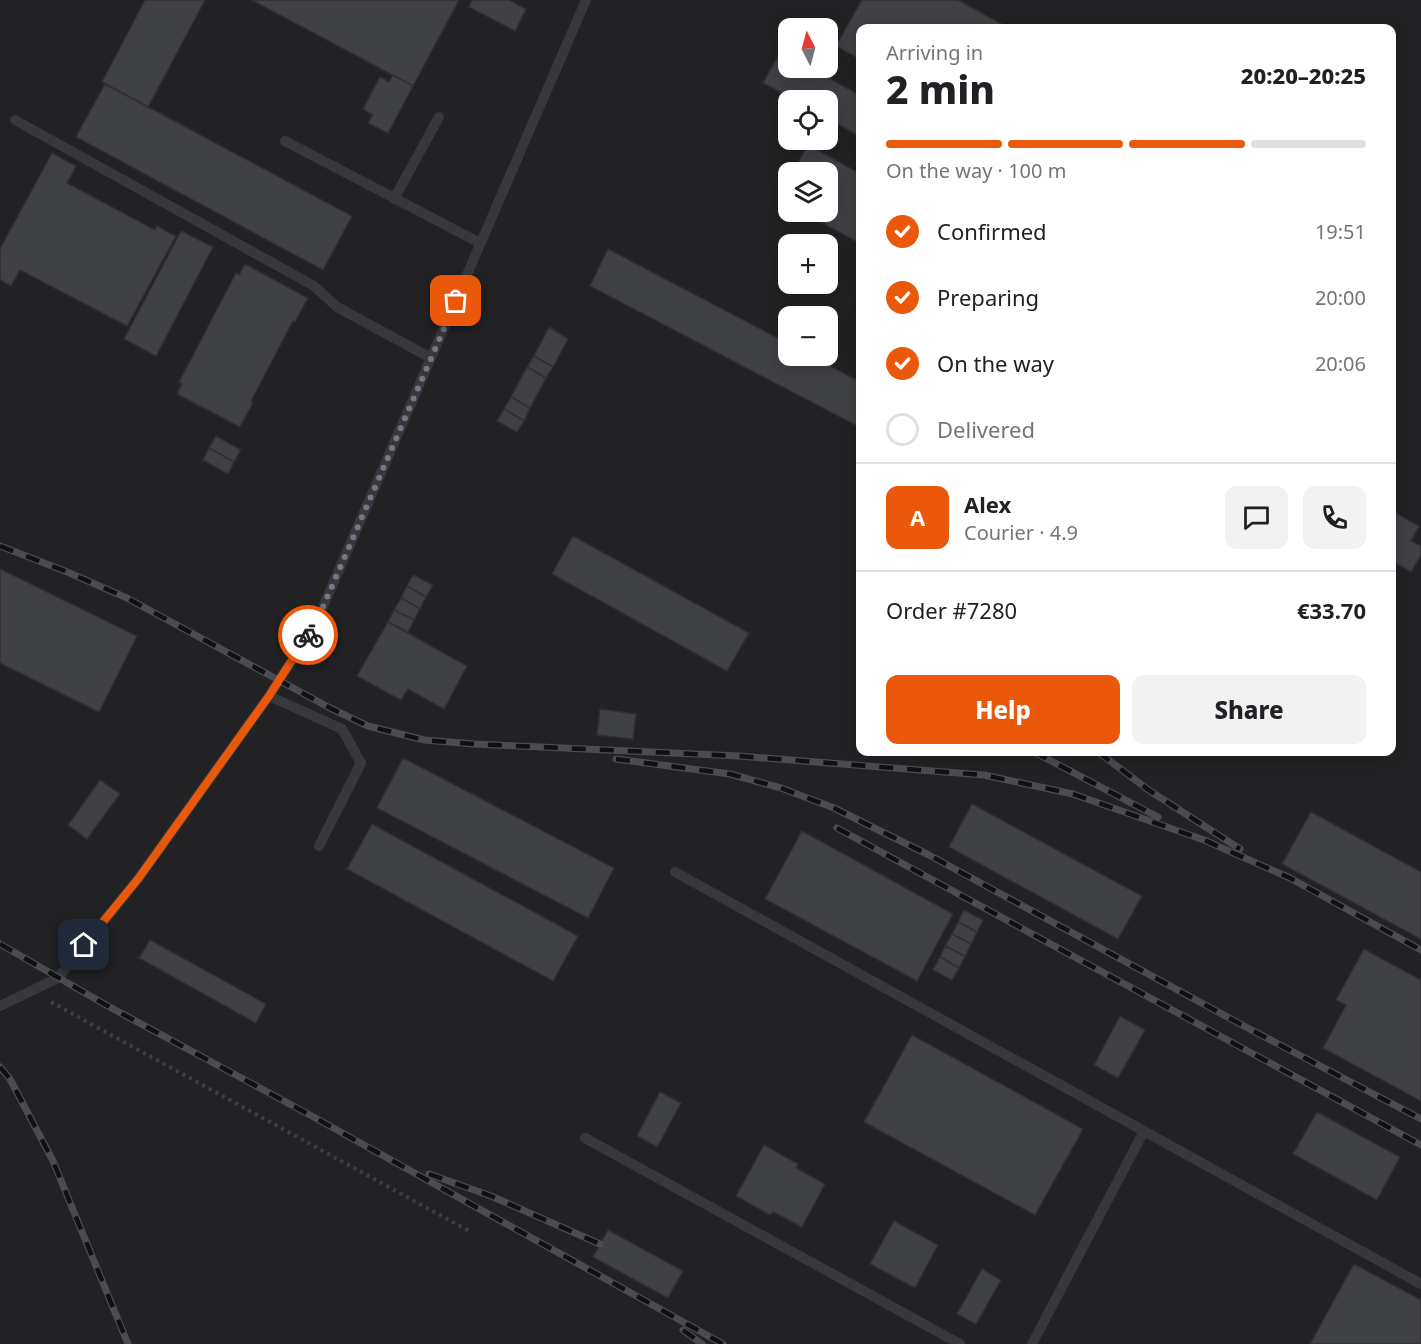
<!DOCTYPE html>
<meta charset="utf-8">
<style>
:root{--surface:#fff;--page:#f2f2f2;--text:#202124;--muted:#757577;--line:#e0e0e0;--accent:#ea580c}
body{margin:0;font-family:"Noto Sans",sans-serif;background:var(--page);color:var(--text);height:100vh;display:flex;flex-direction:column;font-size:22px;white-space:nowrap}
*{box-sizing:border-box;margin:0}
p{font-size:20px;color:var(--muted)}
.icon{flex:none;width:33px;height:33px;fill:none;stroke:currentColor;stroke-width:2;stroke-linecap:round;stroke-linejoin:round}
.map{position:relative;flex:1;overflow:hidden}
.side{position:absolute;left:856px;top:24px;width:540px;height:732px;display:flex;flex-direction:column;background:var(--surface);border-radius:12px;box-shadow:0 3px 15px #0003}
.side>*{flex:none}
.needle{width:39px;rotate:354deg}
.tools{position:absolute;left:778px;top:18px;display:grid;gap:12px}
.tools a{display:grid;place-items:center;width:60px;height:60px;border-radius:12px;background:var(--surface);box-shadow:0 3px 15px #0003;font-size:30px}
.pin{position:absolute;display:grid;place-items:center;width:51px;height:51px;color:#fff;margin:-26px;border-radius:12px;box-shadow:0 3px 9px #0006}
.courier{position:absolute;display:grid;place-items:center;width:60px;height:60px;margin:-30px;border:4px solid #ea580c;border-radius:50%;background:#fff;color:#222;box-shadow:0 2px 8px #0007}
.head em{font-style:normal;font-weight:800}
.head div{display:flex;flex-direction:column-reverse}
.head{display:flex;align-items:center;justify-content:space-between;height:102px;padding:0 30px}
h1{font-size:39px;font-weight:800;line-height:45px}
.bar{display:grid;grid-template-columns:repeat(4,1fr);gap:9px 6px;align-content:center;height:72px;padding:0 30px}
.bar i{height:8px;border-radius:4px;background:var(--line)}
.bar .current{background:var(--accent)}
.bar p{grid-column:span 4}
.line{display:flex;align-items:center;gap:15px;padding:0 30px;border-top:2px solid var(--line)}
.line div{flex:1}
.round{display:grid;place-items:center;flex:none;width:63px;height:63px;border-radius:12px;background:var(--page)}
ol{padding:0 30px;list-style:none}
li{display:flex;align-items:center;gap:18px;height:66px}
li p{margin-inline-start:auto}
li .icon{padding:6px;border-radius:50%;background:var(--accent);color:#fff;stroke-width:4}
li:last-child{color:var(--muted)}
li i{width:33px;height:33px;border:3px solid var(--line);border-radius:50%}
.button{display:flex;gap:12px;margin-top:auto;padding:12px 30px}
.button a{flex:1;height:69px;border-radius:12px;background:var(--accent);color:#fff;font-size:24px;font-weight:800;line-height:69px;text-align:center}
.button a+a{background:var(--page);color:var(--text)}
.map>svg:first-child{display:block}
</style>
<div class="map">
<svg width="1421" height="1344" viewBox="0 0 1421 1344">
<rect width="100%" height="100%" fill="#161618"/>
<!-- built -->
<path fill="#222225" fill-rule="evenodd" d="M0 0H1421V1344H0ZM789 28H828V68H789ZM861 28H1392V752H861ZM789 100H828V140H789ZM789 172H828V212H789ZM789 244H828V284H789ZM789 316H828V356H789Z"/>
<!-- building -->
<g fill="#404145" stroke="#303034" stroke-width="1.5">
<polygon points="145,0 205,0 148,107 102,82"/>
<polygon points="252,0 459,0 413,86"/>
<polygon points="472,0 509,0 526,9 515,31 469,7"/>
<polygon points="862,0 958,0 1009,28 861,28 861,60 836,46"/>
<polygon points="781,51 789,55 789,68 811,68 861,96 861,137 828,119 828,100 795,100 763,83"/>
<polygon points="393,75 413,86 388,133 368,123 373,115 363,109 380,77 389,82"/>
<polygon points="105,84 352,216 323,270 76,137"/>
<polygon points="808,145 861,174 861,244 802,212 828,212 828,172 793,172"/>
<polygon points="52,153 76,166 67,183 155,230 157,226 176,236 127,326 20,270 11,286 0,280 0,249"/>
<polygon points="789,179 789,204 778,198"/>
<polygon points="181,231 213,247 156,356 124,339"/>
<polygon points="608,249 789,344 789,356 811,356 861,382 861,428 590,286"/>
<polygon points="245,264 308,298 295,322 293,321 251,401 253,403 240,427 177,394 182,384 179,382 236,273 239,275"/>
<polygon points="549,327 568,339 553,367 534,356"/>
<polygon points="534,356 553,367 546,378 527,367"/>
<polygon points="527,367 546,378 530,408 511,397"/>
<polygon points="511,397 530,408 524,421 504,409"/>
<polygon points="504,409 524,421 517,432 497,421"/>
<polygon points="216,436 241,450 234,462 209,448"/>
<polygon points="209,448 234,462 228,474 203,460"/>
<polygon points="1392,511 1419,526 1411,541 1421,546 1421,555 1411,572 1392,561"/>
<polygon points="573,536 749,633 727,671 552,574"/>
<polygon points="0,569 137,636 99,712 0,663"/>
<polygon points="413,575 433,585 426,597 407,586"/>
<polygon points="407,586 426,597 420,609 401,598"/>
<polygon points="401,598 420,609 414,620 394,610"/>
<polygon points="394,610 414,620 408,632 388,622"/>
<polygon points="388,622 467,666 444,709 408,689 401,700 357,676"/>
<polygon points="600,709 636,714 633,739 597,735"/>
<polygon points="403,758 614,868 588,918 377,808"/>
<polygon points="100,780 120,794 87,839 68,825"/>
<polygon points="972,804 1142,896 1118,939 949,847"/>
<polygon points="1311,812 1421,872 1421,939 1282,864"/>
<polygon points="372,824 578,936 553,981 347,869"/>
<polygon points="802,831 953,914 917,981 765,899"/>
<polygon points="964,910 983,920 977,932 958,922"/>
<polygon points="958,922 977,932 971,944 952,934"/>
<polygon points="952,934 971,944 965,956 945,946"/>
<polygon points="150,940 266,1004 256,1023 139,958"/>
<polygon points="945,946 965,956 959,968 940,957"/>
<polygon points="1364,949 1421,980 1421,1101 1323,1048 1346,1005 1336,1000"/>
<polygon points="940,957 959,968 952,980 933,970"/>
<polygon points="1120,1016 1145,1030 1118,1078 1094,1065"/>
<polygon points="912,1035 1083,1129 1035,1215 864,1122"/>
<polygon points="660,1092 681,1103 657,1147 637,1136"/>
<polygon points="1317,1112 1400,1157 1377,1200 1293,1154"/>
<polygon points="764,1145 798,1164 796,1168 825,1184 802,1227 773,1212 770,1215 736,1196"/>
<polygon points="894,1221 938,1245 915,1288 870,1264"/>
<polygon points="608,1230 683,1271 668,1298 593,1257"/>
<polygon points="1354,1264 1421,1300 1421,1344 1310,1344"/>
<polygon points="982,1269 1001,1280 976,1324 957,1314"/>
</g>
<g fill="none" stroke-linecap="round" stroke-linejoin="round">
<!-- path -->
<polyline stroke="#3d3f44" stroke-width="4" stroke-dasharray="3 4.5" stroke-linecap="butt" points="51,1002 469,1231"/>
<!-- service -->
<g stroke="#37383d" stroke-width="10">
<polyline points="15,120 314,286 337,307 431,358"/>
<polyline points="285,141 480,243"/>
<polyline points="394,199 439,117"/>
<polyline points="269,696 342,729 361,763 319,846"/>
<polyline points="675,872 1421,1284"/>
<polyline points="0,1006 58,978 138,879 269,696 316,623 586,0"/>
<polyline points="585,1138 960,1344"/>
<polyline points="1032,1344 1144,1131"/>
</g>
<defs>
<g id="rail">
<polyline points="0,546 65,571 127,598 330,708 368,726 424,740 474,744 739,756 984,775 1073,794 1204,840 1290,878 1421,950"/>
<polyline points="1034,752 1158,817"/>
<polyline points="1098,752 1150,791 1240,849"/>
<polyline points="616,759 730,774 781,788 834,808 929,855 1244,1026 1421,1119"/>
<polyline points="837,828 1421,1145"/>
<polyline points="0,944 106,1005 310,1115 723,1344"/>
<polyline points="0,1067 10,1079 53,1161 128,1344"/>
<polyline points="429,1174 491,1196 600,1244"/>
<polyline points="683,1330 702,1344"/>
</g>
</defs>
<!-- rail casing -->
<use href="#rail" stroke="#4a4c52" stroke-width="7"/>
<!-- rail -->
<use href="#rail" stroke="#111113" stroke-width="4.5" stroke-dasharray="14" stroke-linecap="butt"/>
</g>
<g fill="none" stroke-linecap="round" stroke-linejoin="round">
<!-- done -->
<polyline stroke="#757880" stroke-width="6" stroke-dasharray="0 10.8" points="308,635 316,623 456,301"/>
<!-- route -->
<polyline stroke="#ea580c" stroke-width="8" points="84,945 138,879 269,696 308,635"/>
</g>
</svg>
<div class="tools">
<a><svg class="needle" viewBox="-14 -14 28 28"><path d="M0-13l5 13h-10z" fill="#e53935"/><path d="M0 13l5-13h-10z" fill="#757577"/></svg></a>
<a><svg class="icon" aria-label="locate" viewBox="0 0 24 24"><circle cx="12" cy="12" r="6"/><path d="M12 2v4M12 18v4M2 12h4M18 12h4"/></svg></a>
<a><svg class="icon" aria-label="layers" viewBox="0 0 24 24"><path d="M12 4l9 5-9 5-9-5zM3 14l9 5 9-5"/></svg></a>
<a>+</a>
<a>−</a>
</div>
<div class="pin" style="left:456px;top:301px;background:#ea580c"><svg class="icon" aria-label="bag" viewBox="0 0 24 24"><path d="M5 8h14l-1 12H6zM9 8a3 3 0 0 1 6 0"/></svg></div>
<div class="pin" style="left:84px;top:945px;background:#1f2937"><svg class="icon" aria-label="home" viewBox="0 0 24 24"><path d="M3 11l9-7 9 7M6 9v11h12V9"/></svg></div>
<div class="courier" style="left:308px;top:635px"><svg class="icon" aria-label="bike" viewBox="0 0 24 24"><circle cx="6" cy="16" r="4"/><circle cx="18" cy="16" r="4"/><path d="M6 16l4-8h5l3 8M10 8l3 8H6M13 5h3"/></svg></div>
<section class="side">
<div class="head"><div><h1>2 min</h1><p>Arriving in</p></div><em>20:20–20:25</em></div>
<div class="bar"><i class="current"></i><i class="current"></i><i class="current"></i><i></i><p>On the way · 100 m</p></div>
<ol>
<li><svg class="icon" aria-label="check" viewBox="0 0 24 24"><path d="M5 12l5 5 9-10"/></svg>Confirmed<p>19:51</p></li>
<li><svg class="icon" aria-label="check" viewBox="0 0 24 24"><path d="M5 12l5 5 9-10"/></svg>Preparing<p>20:00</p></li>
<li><svg class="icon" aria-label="check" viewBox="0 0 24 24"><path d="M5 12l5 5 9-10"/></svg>On the way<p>20:06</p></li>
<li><i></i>Delivered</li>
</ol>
<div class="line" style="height:108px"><b class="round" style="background:var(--accent);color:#fff">A</b><div><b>Alex</b><p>Courier · 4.9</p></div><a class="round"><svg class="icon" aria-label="chat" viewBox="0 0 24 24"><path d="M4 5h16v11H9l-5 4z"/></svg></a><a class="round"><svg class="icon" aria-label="phone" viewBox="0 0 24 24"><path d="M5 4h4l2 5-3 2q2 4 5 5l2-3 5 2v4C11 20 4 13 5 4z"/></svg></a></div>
<div class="line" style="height:78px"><div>Order #7280</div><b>€33.70</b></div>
<div class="button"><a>Help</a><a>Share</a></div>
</section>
</div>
